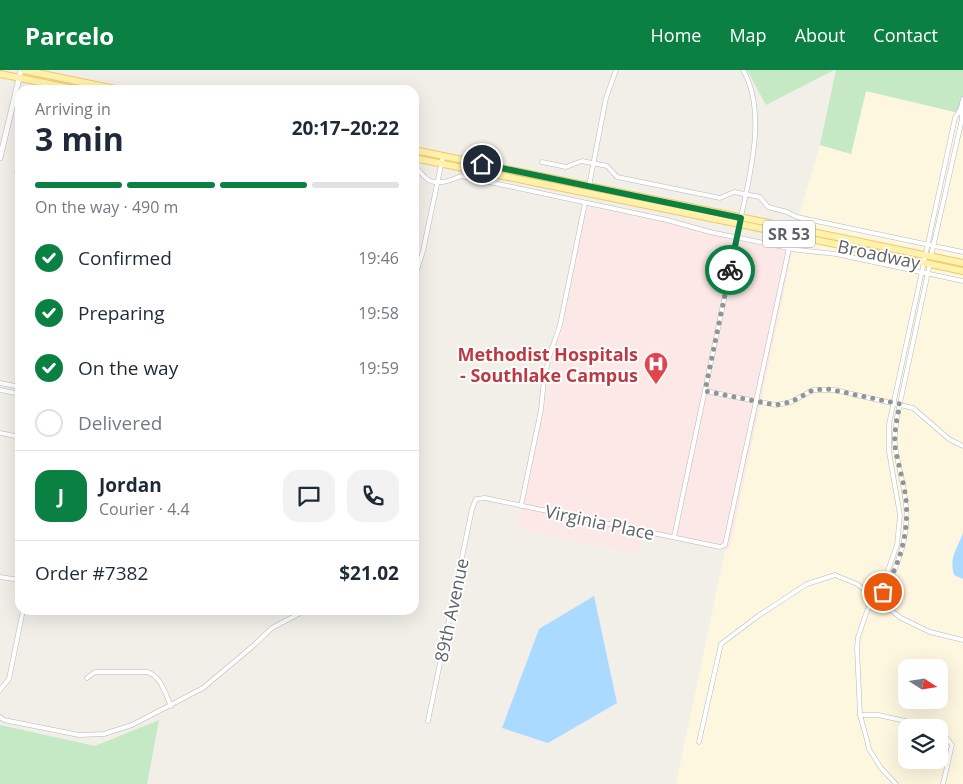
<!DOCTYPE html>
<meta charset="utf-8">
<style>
:root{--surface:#fff;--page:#f2f2f3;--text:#1f2937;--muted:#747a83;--line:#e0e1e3;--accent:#0b8043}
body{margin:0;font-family:"Open Sans",sans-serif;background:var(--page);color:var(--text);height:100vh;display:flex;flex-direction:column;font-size:19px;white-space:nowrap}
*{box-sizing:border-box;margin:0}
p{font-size:16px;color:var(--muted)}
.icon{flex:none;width:28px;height:28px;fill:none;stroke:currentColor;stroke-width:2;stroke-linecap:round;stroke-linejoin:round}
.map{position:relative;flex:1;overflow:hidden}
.details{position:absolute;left:15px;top:15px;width:404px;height:530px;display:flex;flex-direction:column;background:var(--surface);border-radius:15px;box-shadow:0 5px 20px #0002}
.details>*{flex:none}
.needle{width:32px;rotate:102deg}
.tools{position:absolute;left:898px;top:589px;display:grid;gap:10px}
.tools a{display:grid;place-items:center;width:50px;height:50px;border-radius:10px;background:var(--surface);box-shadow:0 5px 20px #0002;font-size:25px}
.pin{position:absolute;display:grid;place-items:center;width:42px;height:42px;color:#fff;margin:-21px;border:2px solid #fff;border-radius:50%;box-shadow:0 1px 5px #0007}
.courier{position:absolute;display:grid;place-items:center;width:50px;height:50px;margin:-25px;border:4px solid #0b8043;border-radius:50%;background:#fff;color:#222;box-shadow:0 1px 6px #0007}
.summary em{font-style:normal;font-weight:700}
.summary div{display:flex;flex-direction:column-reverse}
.summary{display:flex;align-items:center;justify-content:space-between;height:85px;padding:0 20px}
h1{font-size:32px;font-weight:700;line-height:38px}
.bar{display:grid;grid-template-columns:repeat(4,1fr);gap:8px 5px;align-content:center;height:60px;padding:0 20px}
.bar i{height:6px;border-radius:4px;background:var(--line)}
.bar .active{background:var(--accent)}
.bar p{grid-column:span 4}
.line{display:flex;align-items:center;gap:12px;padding:0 20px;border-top:1px solid var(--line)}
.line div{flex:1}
.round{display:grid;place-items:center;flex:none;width:52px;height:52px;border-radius:15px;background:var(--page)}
ol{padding:0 20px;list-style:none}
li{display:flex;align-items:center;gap:15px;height:55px}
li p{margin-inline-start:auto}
li .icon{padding:5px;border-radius:50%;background:var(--accent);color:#fff;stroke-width:4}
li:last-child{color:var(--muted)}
li i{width:28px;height:28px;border:2px solid var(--line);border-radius:50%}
header{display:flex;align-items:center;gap:30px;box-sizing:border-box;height:70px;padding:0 25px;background:var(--accent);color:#fff}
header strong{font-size:24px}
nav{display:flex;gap:28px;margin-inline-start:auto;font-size:18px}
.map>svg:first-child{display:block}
</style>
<header>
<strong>Parcelo</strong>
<nav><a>Home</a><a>Map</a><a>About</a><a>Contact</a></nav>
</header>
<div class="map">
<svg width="963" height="714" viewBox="0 0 963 714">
<rect width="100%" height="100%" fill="#f1efe8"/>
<!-- commercial -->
<path fill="#fef7e0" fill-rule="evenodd" d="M866 21 963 44V714H676L789 178 820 75 851 84ZM906 598H939V630H906ZM906 658H939V690H906Z"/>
<!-- medical -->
<polygon fill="#fce8e6" points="587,137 697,159 711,165 792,183 730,477 725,481 643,464 638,485 516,458 524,432 545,337 554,282 563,254"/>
<!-- green -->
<g fill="#c5e8c5">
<polygon points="747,0 834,0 766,35"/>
<polygon points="836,0 963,0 963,44 866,21 851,84 820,75"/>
<polygon points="20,80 20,107 14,103"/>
<polygon points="159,650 147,714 0,714 0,655 95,676"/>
</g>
<!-- water -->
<g fill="#aadaff">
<path d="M963 463V509L954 505C949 486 957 480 963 463Z"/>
<polygon points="594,526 617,633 548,673 502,658 539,559"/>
</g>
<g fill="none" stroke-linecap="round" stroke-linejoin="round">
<defs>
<g id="minor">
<polyline points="961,38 963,29"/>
<polyline points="542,92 566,97 582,91 607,96 617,107 720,128 734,122 760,127 768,137 787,142 797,147 963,182"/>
<path d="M414 97C420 100 421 104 426 108 436 117 451 110 461 106L667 150 710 162 798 180 836 184 963 211"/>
<polyline points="589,116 606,28 616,0"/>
<path d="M741 147C750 104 767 41 743 0"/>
<polyline points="414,209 423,181 443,86"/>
<polyline points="0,313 20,317"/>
<polyline points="0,320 20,324"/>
<polyline points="705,321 776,335 791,332 813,320 835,320 913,338 949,369 963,376"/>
<polyline points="0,363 20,367"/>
<polyline points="521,436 541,340 544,309 549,287 560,255 585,133"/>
<polyline points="674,467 740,154"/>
<polyline points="0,507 20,510"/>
<path d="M875 527C885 520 892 508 896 496 905 474 909 451 905 428 903 410 897 392 895 375 894 365 896 356 897 347L930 193"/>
<path d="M87 608 95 602H147C161 606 165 623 171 636"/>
<polyline points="0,620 9,609 23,540"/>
<polyline points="860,645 878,645 937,658"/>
<polyline points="0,647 4,650 79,665 104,664 132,655 203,618 253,576 272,558 306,540"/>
<polyline points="428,651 472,439 476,429 485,428 720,477 725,475 789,178 793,165 802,161"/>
<polyline points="939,658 952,675 943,714"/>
<polyline points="699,672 721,574 758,546 807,514 835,505 857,514 901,548 930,562 963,570"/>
<polyline points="896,714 881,698 869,679 867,670 860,645 857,578 858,567 867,541 887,503 897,475 900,445 889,382 889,354 955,48 961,38 962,49 931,186"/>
</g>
<polyline id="tertiary" points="0,88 21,0"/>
<g id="primary">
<polyline points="23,0 120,20"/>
<polyline points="0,4 79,20"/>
<polyline points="414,80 963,193"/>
<polyline points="414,88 740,154 963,201"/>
</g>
</defs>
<!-- minor casing -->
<use href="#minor" stroke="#b5b8bc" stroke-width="5"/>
<!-- tertiary casing -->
<use href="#tertiary" stroke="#b5b8bc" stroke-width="6"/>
<!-- primary casing -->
<use href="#primary" stroke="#f2c960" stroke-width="8"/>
<!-- minor -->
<use href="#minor" stroke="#fff" stroke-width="4"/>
<!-- tertiary -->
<use href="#tertiary" stroke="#fff" stroke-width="5"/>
<!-- primary -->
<use href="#primary" stroke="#fff2af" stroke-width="6"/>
</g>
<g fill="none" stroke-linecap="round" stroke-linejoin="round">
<!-- done -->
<path stroke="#929495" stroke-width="5" stroke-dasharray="0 9" d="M730 200 705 321 776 335 791 332 813 320 828 319 900 334C897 348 894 362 895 376 898 394 904 412 906 430 909 464 900 493 883 522"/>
<!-- route -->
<polyline stroke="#0b8043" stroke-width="6" points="482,94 741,148 730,200"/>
</g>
<!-- icons -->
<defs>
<symbol id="hospital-pin" viewBox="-11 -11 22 30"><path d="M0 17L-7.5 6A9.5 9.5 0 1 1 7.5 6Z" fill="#e0444e" stroke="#fff"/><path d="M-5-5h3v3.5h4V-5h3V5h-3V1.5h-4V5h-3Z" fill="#fff"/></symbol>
</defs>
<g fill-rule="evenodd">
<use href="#hospital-pin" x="642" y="280" width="28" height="38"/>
</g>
<g text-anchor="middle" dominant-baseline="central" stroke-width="4" stroke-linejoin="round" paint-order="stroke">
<!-- shield labels -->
<rect fill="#fff" stroke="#8f9295" stroke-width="1" x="763" y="150.5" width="52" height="27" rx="4"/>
<g font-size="16" font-weight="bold" fill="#5f6368">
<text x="789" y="164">SR 53</text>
</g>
<!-- street labels -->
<g font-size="18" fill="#5f6368" stroke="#fff">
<text transform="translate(879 184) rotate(12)">Broadway</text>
<text transform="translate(600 452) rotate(12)">Virginia Place</text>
<text transform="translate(451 540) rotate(-78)">89th Avenue</text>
</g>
<!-- health labels -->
<g font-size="18" font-weight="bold" fill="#be3a42" stroke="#fff" text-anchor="end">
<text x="638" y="284">Methodist Hospitals<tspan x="638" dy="21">- Southlake Campus</tspan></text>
</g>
</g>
</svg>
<div class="tools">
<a><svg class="needle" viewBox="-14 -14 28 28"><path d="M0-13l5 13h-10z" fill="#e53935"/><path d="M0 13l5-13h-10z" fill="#747a83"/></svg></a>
<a><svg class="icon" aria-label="layers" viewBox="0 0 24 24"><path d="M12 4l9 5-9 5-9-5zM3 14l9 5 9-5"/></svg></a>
</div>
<div class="pin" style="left:883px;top:522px;background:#ea580c"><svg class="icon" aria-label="bag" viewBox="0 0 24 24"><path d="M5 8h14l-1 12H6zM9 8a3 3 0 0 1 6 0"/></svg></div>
<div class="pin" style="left:482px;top:94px;background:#1f2937"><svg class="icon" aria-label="home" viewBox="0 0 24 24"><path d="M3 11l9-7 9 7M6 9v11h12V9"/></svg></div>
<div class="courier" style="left:730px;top:200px"><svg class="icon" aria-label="bike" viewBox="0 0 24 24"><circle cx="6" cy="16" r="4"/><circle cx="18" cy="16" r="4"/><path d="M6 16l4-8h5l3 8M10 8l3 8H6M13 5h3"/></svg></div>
<section class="details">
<div class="summary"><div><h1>3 min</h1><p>Arriving in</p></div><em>20:17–20:22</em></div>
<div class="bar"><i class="active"></i><i class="active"></i><i class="active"></i><i></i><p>On the way · 490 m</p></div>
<ol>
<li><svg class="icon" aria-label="check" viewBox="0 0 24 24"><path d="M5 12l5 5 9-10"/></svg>Confirmed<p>19:46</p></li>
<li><svg class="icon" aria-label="check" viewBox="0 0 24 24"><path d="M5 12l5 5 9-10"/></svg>Preparing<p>19:58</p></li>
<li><svg class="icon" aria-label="check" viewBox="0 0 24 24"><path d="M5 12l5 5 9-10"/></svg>On the way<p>19:59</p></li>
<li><i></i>Delivered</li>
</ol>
<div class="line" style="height:90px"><b class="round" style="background:var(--accent);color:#fff">J</b><div><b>Jordan</b><p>Courier · 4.4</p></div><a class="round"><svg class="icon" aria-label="chat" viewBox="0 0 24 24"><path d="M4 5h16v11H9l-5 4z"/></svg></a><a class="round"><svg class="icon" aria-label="phone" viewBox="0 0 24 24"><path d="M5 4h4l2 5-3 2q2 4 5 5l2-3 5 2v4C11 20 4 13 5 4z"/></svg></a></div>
<div class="line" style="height:65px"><div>Order #7382</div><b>$21.02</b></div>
</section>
</div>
